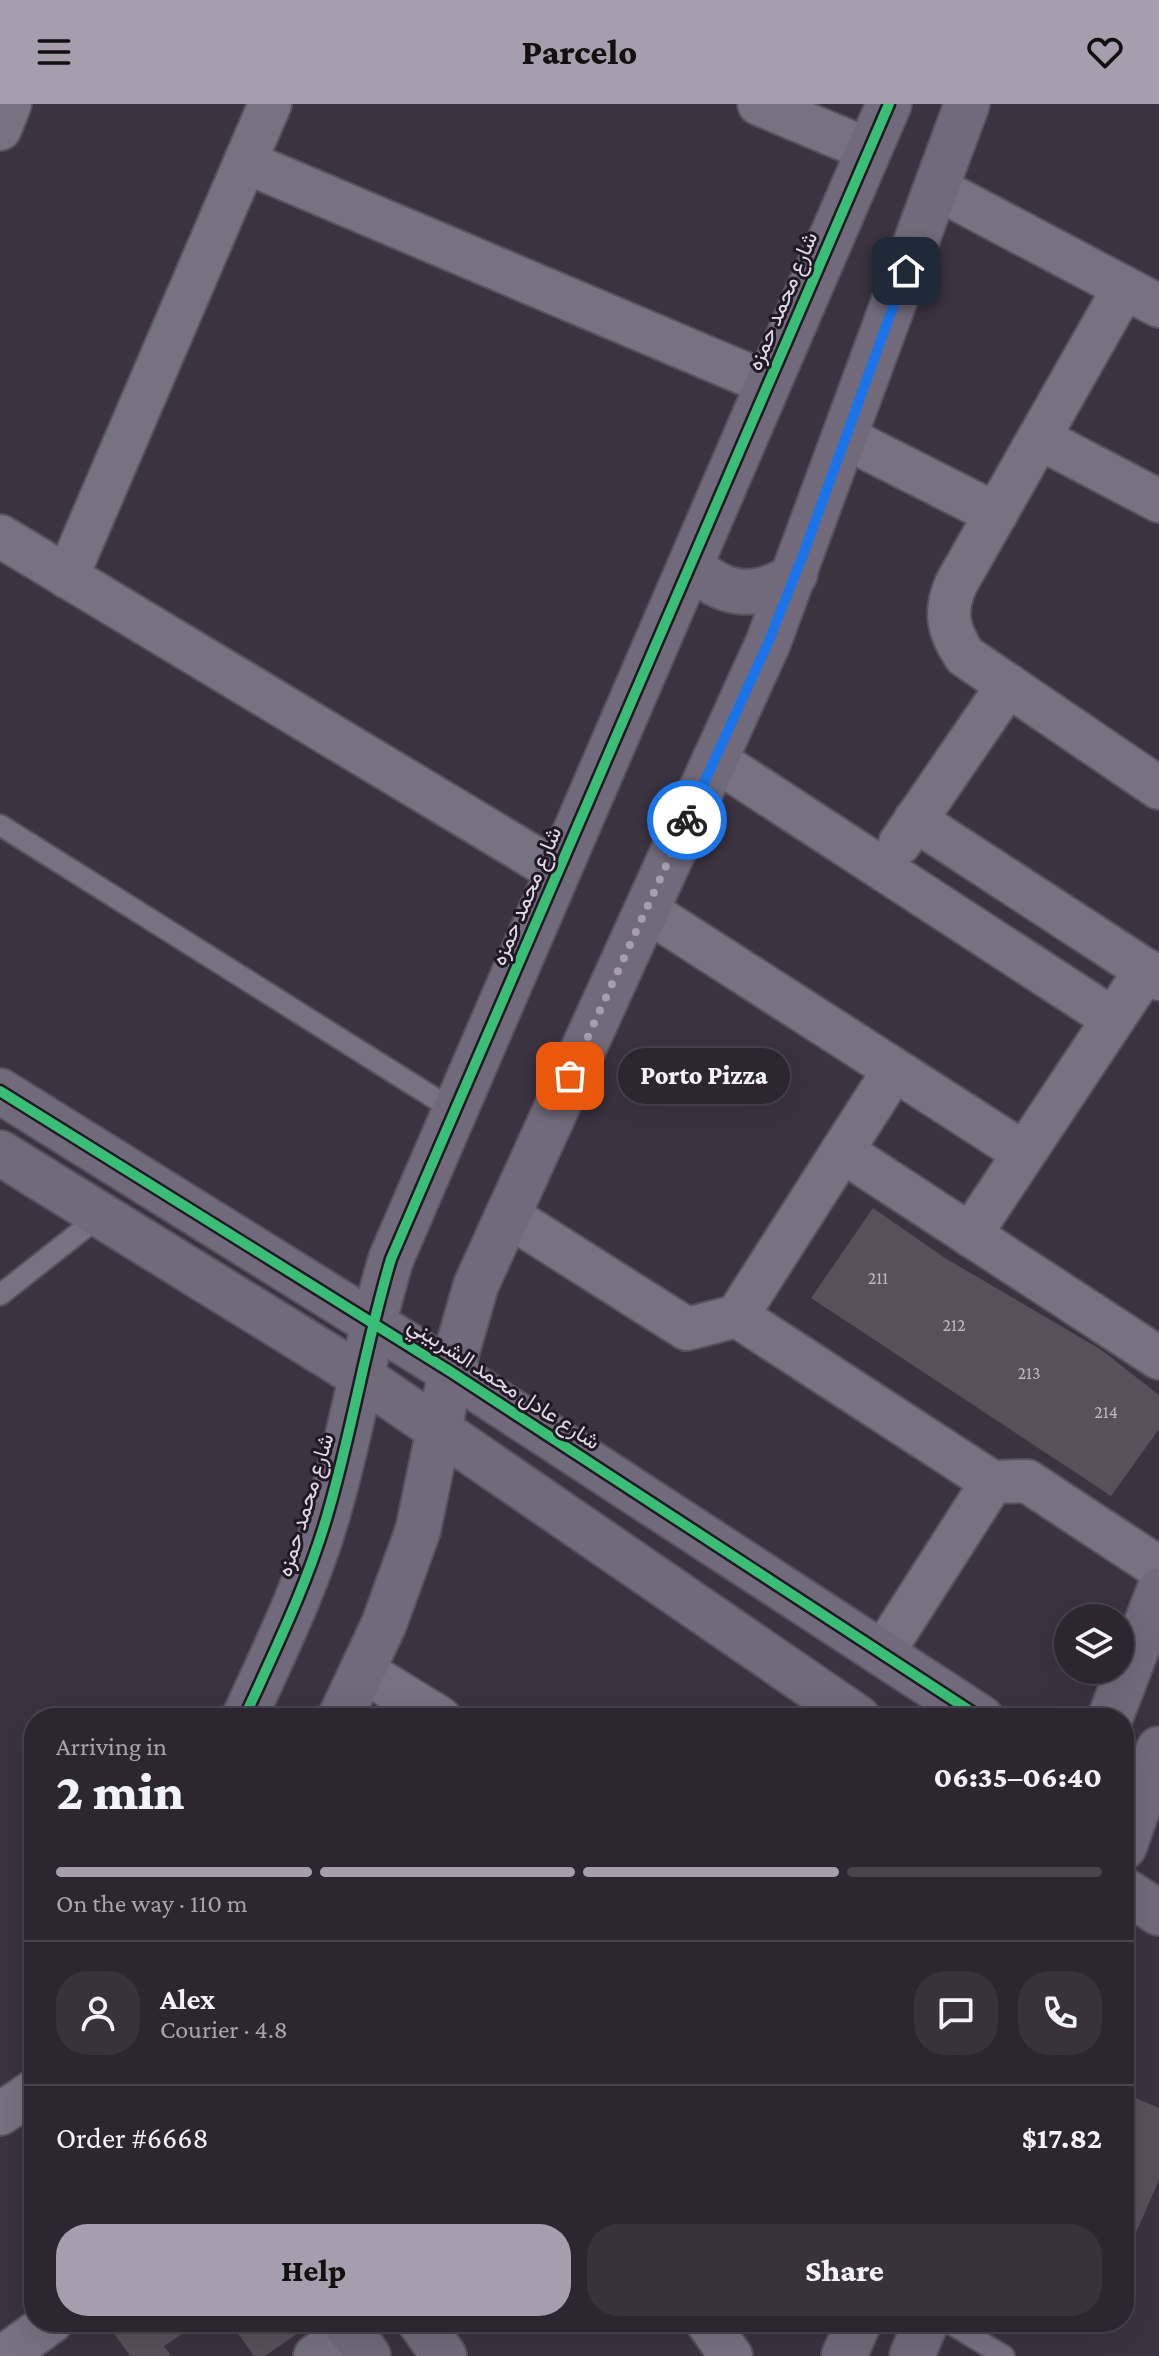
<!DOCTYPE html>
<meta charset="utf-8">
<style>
:root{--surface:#2c2630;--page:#38323c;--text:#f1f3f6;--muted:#a6a5ab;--line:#48434c;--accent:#a79ead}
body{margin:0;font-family:"Crimson Pro",Vazirmatn,serif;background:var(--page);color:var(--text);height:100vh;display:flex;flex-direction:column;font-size:30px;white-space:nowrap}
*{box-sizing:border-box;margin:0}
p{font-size:26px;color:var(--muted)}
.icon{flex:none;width:44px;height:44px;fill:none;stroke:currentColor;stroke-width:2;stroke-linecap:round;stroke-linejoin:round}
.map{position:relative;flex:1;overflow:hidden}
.sheet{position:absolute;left:24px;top:1604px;width:1110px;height:624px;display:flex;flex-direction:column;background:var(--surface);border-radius:32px;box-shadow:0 8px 32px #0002,0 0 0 2px var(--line)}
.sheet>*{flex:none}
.controls{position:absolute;left:1054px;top:1500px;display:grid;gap:16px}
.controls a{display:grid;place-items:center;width:80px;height:80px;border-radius:50%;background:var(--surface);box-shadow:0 8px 32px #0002,0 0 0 2px var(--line);font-size:40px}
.pin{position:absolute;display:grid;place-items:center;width:68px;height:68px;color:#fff;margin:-34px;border-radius:16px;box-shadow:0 4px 12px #0006}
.courier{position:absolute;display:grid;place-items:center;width:80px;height:80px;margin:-40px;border:6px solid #1a73e8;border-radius:50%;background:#fff;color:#222;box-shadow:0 2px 10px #0007}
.bubble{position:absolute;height:56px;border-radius:28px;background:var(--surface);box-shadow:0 8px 32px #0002,0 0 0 2px var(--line);font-size:26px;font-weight:800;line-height:56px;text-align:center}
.overview em{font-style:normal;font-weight:800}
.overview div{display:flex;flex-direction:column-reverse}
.overview{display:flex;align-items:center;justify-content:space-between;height:136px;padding:0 32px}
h1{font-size:52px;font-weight:800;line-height:60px}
.bar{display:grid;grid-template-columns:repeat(4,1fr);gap:12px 8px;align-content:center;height:96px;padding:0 32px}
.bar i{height:10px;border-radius:6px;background:var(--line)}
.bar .current{background:var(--accent)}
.bar p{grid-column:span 4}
.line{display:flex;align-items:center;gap:20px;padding:0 32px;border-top:2px solid var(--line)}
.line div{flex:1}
.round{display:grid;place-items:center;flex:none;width:84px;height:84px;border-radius:32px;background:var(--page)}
.action{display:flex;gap:16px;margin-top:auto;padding:16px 32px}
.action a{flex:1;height:92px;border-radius:32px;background:var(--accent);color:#111;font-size:32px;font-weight:800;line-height:92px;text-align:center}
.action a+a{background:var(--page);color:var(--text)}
header{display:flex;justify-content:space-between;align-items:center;height:104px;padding:0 32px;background:var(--accent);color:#111;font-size:36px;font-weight:800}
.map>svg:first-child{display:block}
</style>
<header><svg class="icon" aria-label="menu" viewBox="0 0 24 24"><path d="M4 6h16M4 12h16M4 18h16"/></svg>Parcelo<svg class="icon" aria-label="heart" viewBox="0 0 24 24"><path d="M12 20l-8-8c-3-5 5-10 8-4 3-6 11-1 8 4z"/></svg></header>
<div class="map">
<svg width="1159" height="2252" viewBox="0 0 1159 2252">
<rect width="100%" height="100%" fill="#3b3340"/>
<!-- building -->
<g fill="#59515a">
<polygon points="873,1104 945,1154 1100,1245 1159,1291 1159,1325 1111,1392 811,1194"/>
<polygon points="1124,1989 1159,2004 1159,2076 1124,2156"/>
<polygon points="106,2218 200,2218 164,2242 171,2252 130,2252"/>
<polygon points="230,2218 314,2218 265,2252 254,2252"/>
</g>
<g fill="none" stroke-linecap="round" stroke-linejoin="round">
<defs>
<g id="lane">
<polyline points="0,721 455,1007"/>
<polyline points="0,1191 100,1112"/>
<polyline points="948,2218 1004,2252"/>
</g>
<g id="street">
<polyline points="759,0 869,46"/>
<polyline points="0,25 10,0"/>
<polyline points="245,58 769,280"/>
<polyline points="936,84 1159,202"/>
<path d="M1124 184 956 480C944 508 948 527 965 552L1159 684"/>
<polyline points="846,334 996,410"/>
<polyline points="1039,334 1159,397"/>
<polyline points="0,432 558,768"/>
<polyline points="67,473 270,0"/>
<polyline points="714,655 1113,915"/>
<polyline points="915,716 1159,875"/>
<polyline points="900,739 1008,581"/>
<polyline points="646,806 1024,1049"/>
<polyline points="842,1047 1159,1254"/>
<polyline points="507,1111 687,1225 737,1212 894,966"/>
<polyline points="970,1131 1146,866"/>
<polyline points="737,1212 992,1378 1027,1377 1159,1464"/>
<polyline points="882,1550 992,1378"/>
<polyline points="362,1566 440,1614"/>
<polyline points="0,2010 34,1987"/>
<polyline points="707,2218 731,2252"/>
<polyline points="4,2252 51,2218"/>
<polyline points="315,2252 351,2226"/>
</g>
<g id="secondary">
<path d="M691 460C721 493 759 497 795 470"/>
<polyline points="0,987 451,1268 981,1614"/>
<polyline points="0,1049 359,1271 858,1614"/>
<path d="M244 1614C275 1546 309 1477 329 1405 353 1322 366 1238 391 1155L889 0"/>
<polyline points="340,1614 384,1520 418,1426 451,1268 476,1181 768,539 967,0"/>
<polyline points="1110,1614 1159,1487"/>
<polyline points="1124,1743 1159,1645"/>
<polyline points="1124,1786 1159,1809"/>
<polyline points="345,2218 368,2252"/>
<polyline points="420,2218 444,2252"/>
<polyline points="844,2252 859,2218"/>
<polyline points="912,2252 926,2218"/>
</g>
</defs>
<!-- lane casing -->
<use href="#lane" stroke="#58525d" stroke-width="24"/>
<!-- street casing -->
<use href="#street" stroke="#58525d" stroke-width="46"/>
<!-- secondary casing -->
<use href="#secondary" stroke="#58525d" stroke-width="48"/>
<!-- lane -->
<use href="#lane" stroke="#767280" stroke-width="20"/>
<!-- street -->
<use href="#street" stroke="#767280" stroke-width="42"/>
<!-- secondary -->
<use href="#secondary" stroke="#716a7a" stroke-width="44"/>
<defs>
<g id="cycleway">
<polyline points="0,987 451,1268 981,1614"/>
<path d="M244 1614C275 1546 309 1477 329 1405 353 1322 366 1238 391 1155L889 0"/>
</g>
</defs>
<!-- cycleway casing -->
<use href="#cycleway" stroke="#201924" stroke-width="15"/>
<!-- cycleway -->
<use href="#cycleway" stroke="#3abd76" stroke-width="10"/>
</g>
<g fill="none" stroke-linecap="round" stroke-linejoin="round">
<!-- done -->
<polyline stroke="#a79ead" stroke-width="8" stroke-dasharray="0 14.4" points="570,972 687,716"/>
<!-- route -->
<polyline stroke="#1a73e8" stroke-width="10" points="687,716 768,539 803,451 906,167"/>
</g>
<g text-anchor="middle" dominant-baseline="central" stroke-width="6" stroke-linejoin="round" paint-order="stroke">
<!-- number labels -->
<g font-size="18" fill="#bfb6c4">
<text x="878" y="1174">211</text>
<text x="954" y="1221">212</text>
<text x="1029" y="1269">213</text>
<text x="1106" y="1308">214</text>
</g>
<!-- street labels -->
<g font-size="22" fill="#e1d8e7" stroke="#201924">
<text transform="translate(782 197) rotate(-67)">شارع محمد حمزه</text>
<text transform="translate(526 792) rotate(-67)">شارع محمد حمزه</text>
<text transform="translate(504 1279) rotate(33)">شارع عادل محمد الشربيني</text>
<text transform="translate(305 1401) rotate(-73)">شارع محمد حمزه</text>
</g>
</g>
</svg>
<div class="controls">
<a><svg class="icon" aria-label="layers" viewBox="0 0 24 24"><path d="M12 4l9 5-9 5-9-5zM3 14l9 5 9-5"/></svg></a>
</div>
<div class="pin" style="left:570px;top:972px;background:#ea580c"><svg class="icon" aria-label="bag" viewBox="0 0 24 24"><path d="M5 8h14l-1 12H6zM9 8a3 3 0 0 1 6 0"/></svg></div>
<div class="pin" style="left:906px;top:167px;background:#1f2937"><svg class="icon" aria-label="home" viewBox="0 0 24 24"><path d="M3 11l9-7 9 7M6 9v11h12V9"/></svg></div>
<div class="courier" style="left:687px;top:716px"><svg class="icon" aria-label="bike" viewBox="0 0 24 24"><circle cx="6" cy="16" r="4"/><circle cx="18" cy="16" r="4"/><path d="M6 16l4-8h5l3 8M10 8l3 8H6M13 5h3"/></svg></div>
<div class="bubble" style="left:618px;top:944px;width:172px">Porto Pizza</div>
<section class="sheet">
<div class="overview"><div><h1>2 min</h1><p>Arriving in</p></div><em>06:35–06:40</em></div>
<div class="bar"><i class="current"></i><i class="current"></i><i class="current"></i><i></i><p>On the way · 110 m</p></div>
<div class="line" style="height:144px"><a class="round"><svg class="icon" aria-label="person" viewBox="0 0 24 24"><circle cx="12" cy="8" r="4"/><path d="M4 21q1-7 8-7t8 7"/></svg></a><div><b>Alex</b><p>Courier · 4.8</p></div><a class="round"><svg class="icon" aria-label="chat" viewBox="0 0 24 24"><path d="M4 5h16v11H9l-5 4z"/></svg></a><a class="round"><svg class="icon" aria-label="phone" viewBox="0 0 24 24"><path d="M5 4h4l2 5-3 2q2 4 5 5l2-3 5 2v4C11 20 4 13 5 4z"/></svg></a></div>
<div class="line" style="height:104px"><div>Order #6668</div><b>$17.82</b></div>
<div class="action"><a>Help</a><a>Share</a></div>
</section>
</div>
